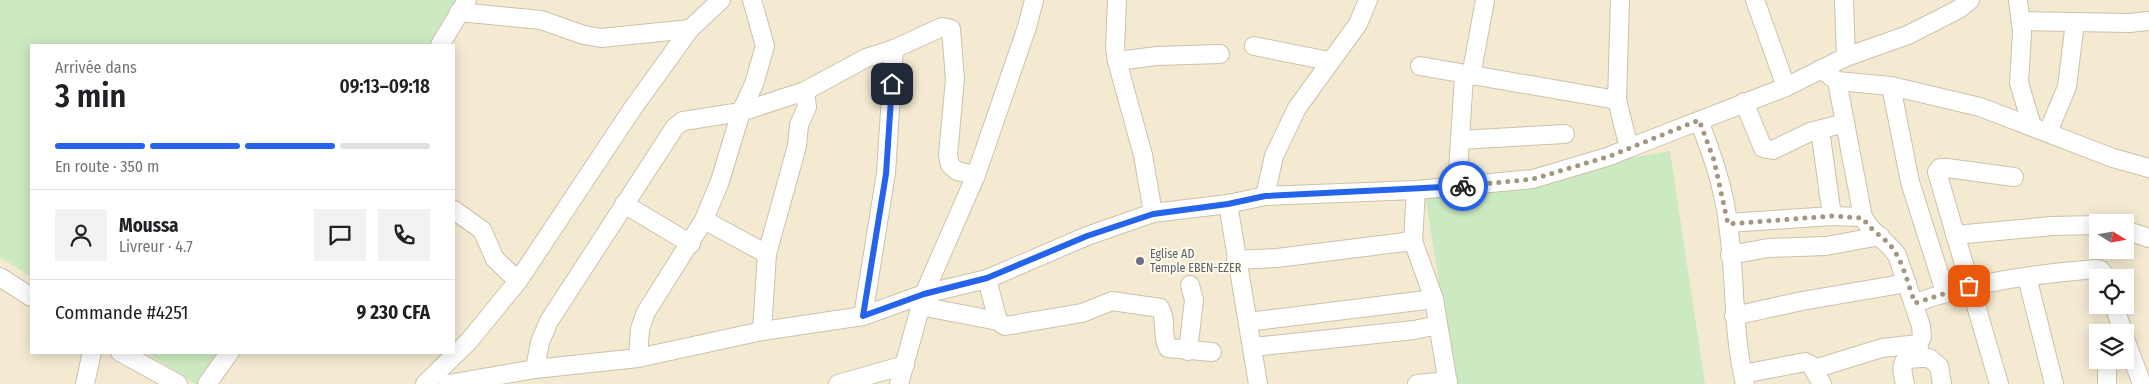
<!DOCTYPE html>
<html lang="fr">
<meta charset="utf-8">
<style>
:root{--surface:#fff;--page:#f2f2f2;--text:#202124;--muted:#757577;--line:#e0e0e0;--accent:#2563eb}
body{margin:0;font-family:"Fira Sans Condensed",sans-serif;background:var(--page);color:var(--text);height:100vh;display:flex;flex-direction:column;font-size:19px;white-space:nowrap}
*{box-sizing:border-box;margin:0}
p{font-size:16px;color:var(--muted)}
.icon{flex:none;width:28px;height:28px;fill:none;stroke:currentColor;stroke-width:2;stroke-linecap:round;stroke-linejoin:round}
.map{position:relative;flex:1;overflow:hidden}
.side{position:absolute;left:30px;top:44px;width:425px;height:310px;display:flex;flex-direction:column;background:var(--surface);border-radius:0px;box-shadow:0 2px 12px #0003}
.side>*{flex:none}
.needle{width:32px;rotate:101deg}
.fabs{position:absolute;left:2089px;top:214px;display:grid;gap:10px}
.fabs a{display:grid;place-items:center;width:45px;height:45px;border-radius:0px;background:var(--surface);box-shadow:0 2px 12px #0003;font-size:25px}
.pin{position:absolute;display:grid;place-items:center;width:42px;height:42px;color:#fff;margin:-21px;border-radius:10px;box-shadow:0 2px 8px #0006}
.courier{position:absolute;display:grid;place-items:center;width:50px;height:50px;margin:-25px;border:4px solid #2563eb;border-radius:50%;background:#fff;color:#222;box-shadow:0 1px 6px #0007}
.overview em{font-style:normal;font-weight:600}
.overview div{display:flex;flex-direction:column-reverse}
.overview{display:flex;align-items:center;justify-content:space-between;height:85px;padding:0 25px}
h1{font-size:32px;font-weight:600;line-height:38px}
.bar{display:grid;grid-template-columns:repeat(4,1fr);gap:8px 5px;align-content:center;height:60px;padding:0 25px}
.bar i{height:6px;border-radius:4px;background:var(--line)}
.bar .on{background:var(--accent)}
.bar p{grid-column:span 4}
.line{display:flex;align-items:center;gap:12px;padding:0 25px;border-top:1px solid var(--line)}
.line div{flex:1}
.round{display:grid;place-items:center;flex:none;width:52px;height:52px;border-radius:0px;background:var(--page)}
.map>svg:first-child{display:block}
</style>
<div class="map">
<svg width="2149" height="384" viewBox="0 0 2149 384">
<rect width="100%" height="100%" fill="#fcf7e4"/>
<!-- residential -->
<path fill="#f4ead2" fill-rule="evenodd" d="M0 0H2149V384H0ZM31 45H454V352H31ZM2098 222H2125V250H2098ZM2098 278H2125V305H2098ZM2098 332H2125V360H2098Z"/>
<!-- green -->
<g fill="#cceac2">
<polygon points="0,0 459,0 430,45 31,45 31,277 0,257"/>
<polygon points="1670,151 1705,384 1455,384 1425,195"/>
<polygon points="147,353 234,353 213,384 195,384"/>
</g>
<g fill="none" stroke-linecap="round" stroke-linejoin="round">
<defs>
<g id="minor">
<polyline points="1117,0 1115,48 1117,61 1143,155 1153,213"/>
<polyline points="1620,0 1617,100 1629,148 1786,87 1846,57 1908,35 1959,9 1970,0"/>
<polyline points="1755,0 1786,87"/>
<polyline points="1844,0 1846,57"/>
<polyline points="2018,0 2022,32 2019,83 2032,126"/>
<polyline points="459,12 541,20 584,35 601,38 690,29"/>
<polyline points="2021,21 2129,23 2149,21"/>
<polyline points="440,45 467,0"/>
<polyline points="1254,46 1329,61"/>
<polyline points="894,49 942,27 951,29 955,79 948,155 950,165 957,171 976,175"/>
<polyline points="1117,61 1157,56 1220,54"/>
<polyline points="1420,66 1617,100"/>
<polyline points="1821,69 1837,81 1891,86 1980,107 2113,158 2149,168"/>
<polyline points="1471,76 1485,0"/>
<path d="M1837 81 1863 217C1871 233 1887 241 1897 255L1921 326 1922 337 1918 344 1921 358 1906 359C1900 367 1903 375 1905 384"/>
<polyline points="1891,86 1910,182 1945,292"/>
<polyline points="1744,102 1763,148 1773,150 1810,132 1845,123"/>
<path d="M1699 121C1712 154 1724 188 1728 224 1736 277 1732 331 1745 384"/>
<polyline points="1820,130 1832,216"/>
<polyline points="2048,132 2067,87 2075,22"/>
<polyline points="1460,140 1565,134"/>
<polyline points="1457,187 1464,75"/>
<polyline points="1416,190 1413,241 1434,299 1448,384"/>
<polyline points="1265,196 1274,156 1297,108 1358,24 1368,0"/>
<polyline points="624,204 691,244"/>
<polyline points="1228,204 1258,384"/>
<polyline points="454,210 482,230 495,259 518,281"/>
<polyline points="704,220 767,254"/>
<polyline points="1728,223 1832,216 1863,217"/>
<polyline points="2125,230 2149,238"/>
<polyline points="1955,235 2052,226 2098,225"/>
<polyline points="1730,255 1768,248 1826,246 1880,236"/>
<polyline points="1236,260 1277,258 1413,241"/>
<polyline points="0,277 31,297"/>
<polyline points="2027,277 2054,384"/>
<path d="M987 279 998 321 1005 326 1082 313 1112 301 1160 308C1167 319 1161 336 1168 348L1212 352"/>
<path d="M1915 303C1974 282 2034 274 2097 269L2101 270 2106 278"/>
<polyline points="2114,305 2123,332"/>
<polyline points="920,306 998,321"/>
<polyline points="1734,316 1802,301 1907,283"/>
<polyline points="1248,322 1434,299"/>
<polyline points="762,331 767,254 797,146 799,125 807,107 805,91"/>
<polyline points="2125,339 2142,384"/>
<polyline points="1253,347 1414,330 1438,325"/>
<polyline points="1188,351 1194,300 1190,285"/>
<polyline points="120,352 178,384"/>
<polyline points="638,358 640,329 646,312 704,220 720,181 741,112 754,84 765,46 752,0"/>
<polyline points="1921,358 1929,358 1939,366 1942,384"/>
<polyline points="2107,360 2107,384"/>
<polyline points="535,369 540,342 549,321 675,127 683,121 741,112 805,91 866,58 894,49 886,173 863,316"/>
<polyline points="1814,369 1882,348 1918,344"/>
<polyline points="1743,374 1805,362 1811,365 1822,384"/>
<polyline points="85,384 92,352"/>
<polyline points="207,384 230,352"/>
<polyline points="425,384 469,341 518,281 633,108 690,29 721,0"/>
<polyline points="448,384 535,369 638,358 762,331 863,316 924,294 987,279 1087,236 1153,213 1228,204 1265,196 1416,190 1533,179 1610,156 1629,148"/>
<polyline points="838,384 905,365"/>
<polyline points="899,384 924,294 976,175 1027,27 1034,0"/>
<polyline points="1417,384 1448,381"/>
<polyline points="1999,384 1937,172 1940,168 1947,168 2014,177"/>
</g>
</defs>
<!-- minor casing -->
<use href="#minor" stroke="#cec0aa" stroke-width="20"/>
<!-- minor -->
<use href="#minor" stroke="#fff" stroke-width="18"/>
</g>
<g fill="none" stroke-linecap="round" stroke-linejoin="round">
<!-- done -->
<path stroke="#a4957f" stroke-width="5" stroke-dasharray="0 9" d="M1463 186 1533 179 1610 156 1699 120 1714 160 1728 224 1832 216 1863 218C1870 230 1881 235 1890 245 1903 260 1908 285 1915 303L1969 286"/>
<!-- route -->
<polyline stroke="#2563eb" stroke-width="6" points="892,84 886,174 863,316 924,294 987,278 1087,236 1153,214 1228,204 1265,196 1463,186"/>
</g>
<!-- markers -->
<circle fill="#6b7280" stroke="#fffaea" stroke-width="2" cx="1140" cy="261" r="5"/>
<g text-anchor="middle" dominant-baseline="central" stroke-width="4" stroke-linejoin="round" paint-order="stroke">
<!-- worship labels -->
<g font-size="12" fill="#5b616d" stroke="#fffaea" text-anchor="start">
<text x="1150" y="254">Eglise AD<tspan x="1150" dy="14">Temple EBEN-EZER</tspan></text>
</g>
</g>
</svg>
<div class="fabs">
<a><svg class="needle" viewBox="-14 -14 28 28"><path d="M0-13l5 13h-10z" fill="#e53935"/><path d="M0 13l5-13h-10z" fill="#757577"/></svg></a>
<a><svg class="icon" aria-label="locate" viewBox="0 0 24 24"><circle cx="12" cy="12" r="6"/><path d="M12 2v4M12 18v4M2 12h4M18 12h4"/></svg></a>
<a><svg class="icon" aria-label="layers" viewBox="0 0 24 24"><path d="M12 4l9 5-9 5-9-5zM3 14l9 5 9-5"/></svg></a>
</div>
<div class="pin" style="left:1969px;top:286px;background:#ea580c"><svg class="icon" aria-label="bag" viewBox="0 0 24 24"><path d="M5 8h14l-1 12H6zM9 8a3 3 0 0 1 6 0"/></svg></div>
<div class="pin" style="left:892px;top:84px;background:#1f2937"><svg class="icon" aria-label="home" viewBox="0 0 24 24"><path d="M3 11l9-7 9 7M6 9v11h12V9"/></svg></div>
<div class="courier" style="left:1463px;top:186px"><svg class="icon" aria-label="bike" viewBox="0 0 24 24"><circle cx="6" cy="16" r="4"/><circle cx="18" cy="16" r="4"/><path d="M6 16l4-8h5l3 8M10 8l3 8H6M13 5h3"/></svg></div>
<section class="side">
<div class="overview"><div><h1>3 min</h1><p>Arrivée dans</p></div><em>09:13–09:18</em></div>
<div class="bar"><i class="on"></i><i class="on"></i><i class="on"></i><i></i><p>En route · 350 m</p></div>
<div class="line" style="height:90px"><a class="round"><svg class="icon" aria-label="person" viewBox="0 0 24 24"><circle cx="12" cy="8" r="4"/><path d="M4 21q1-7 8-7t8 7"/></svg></a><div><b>Moussa</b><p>Livreur · 4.7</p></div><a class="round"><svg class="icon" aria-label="chat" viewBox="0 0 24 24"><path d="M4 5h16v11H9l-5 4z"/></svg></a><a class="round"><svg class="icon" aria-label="phone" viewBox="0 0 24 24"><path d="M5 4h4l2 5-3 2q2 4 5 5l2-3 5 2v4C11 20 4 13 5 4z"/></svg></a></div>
<div class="line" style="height:65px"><div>Commande #4251</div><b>9 230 CFA</b></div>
</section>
</div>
